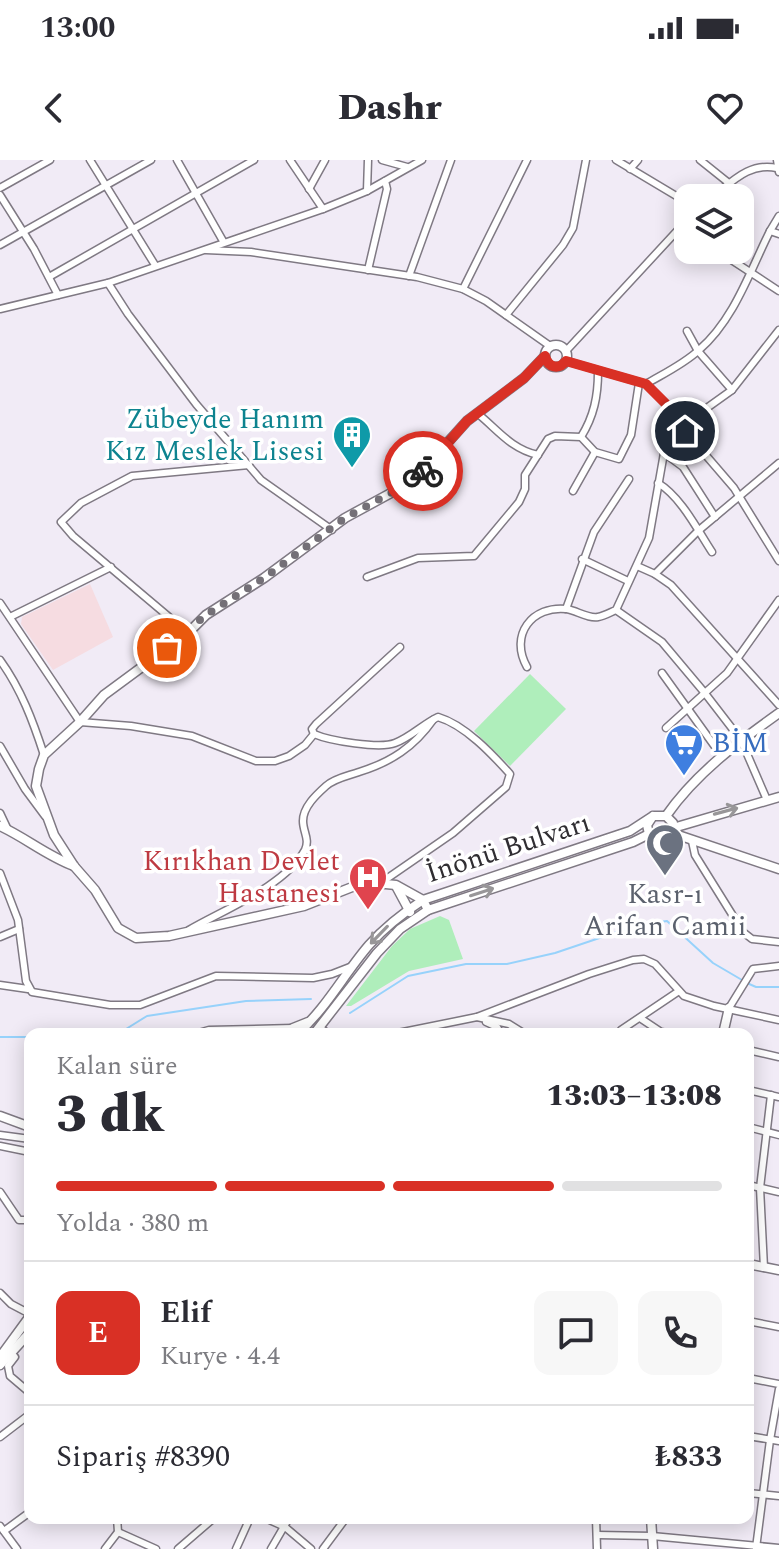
<!DOCTYPE html>
<html lang="tr">
<meta charset="utf-8">
<style>
:root{--surface:#fff;--page:#f7f7f7;--text:#2b2b33;--muted:#7c7c81;--line:#e1e1e2;--accent:#d93025}
body{margin:0;font-family:Spectral,serif;background:var(--page);color:var(--text);height:100vh;display:flex;flex-direction:column;font-size:30px;white-space:nowrap}
*{box-sizing:border-box;margin:0}
p{font-size:26px;color:var(--muted)}
.icon{flex:none;width:44px;height:44px;fill:none;stroke:currentColor;stroke-width:2;stroke-linecap:round;stroke-linejoin:round}
.map{position:relative;flex:1;overflow:hidden}
.panel{position:absolute;left:24px;top:868px;width:730px;height:496px;display:flex;flex-direction:column;background:var(--surface);border-radius:16px;box-shadow:0 4px 20px #0003}
.panel>*{flex:none}
.controls{position:absolute;left:674px;top:24px;display:grid;gap:16px}
.controls a{display:grid;place-items:center;width:80px;height:80px;border-radius:16px;background:var(--surface);box-shadow:0 4px 20px #0003;font-size:40px}
.pin{position:absolute;display:grid;place-items:center;width:68px;height:68px;color:#fff;margin:-34px;border:4px solid #fff;border-radius:50%;box-shadow:0 2px 8px #0007}
.courier{position:absolute;display:grid;place-items:center;width:80px;height:80px;margin:-40px;border:6px solid #d93025;border-radius:50%;background:#fff;color:#222;box-shadow:0 2px 10px #0007}
.summary em{font-style:normal;font-weight:800}
.summary div{display:flex;flex-direction:column-reverse}
.summary{display:flex;align-items:center;justify-content:space-between;height:136px;padding:0 32px}
h1{font-size:52px;font-weight:800;line-height:60px}
.bar{display:grid;grid-template-columns:repeat(4,1fr);gap:12px 8px;align-content:center;height:96px;padding:0 32px}
.bar i{height:10px;border-radius:6px;background:var(--line)}
.bar .selected{background:var(--accent)}
.bar p{grid-column:span 4}
.line{display:flex;align-items:center;gap:20px;padding:0 32px;border-top:2px solid var(--line)}
.line div{flex:1}
.round{display:grid;place-items:center;flex:none;width:84px;height:84px;border-radius:16px;background:var(--page)}
.status{display:flex;justify-content:space-between;align-items:center;height:56px;padding:0 40px;background:var(--surface);direction:ltr}
.status svg{height:22px;fill:currentColor}
header{display:flex;justify-content:space-between;align-items:center;height:104px;padding:0 32px;background:var(--surface);font-size:36px;font-weight:800}
.map>svg:first-child{display:block}
</style>
<div class="status"><b>13:00</b><svg viewBox="0 0 49 12"><path d="M0 12V9h3v3zM5 12V6h3v6zM10 12V3h3v9zM15 12V0h3v12zM26 1h20v11H26zM47 4h2v5h-2z"/></svg></div>
<header><svg class="icon" aria-label="back" viewBox="0 0 24 24"><path d="M15 5l-7 7 7 7"/></svg>Dashr<svg class="icon" aria-label="heart" viewBox="0 0 24 24"><path d="M12 20l-8-8c-3-5 5-10 8-4 3-6 11-1 8 4z"/></svg></header>
<div class="map">
<svg width="779" height="1389" viewBox="0 0 779 1389">
<rect width="100%" height="100%" fill="#f1ebf6"/>
<!-- education -->
<polygon fill="#f6dce1" points="90,424 113,477 53,510 21,464 22,457"/>
<!-- green -->
<g fill="#afeebb">
<polygon points="530,514 566,549 510,606 474,571"/>
<polygon points="440,756 449,760 463,799 409,811 351,846 346,846 392,786 410,769"/>
</g>
<g fill="none" stroke-linecap="round" stroke-linejoin="round">
<!-- stream -->
<g stroke="#97d2fb" stroke-width="2">
<polyline points="747,823 756,827 779,827"/>
<polyline points="350,853 408,816 466,804 507,804 555,793 638,765 667,761 713,803 742,820"/>
<polyline points="118,874 147,856 246,841 311,839"/>
<polyline points="0,877 30,877"/>
</g>
<defs>
<g id="street">
<polyline points="90,0 155,105"/>
<polyline points="177,0 223,81"/>
<polyline points="290,0 323,49"/>
<polyline points="382,0 407,7"/>
<polyline points="616,0 688,43"/>
<polyline points="700,0 730,24"/>
<polyline points="777,0 779,12"/>
<polyline points="630,9 638,0"/>
<polyline points="0,28 50,0"/>
<polyline points="309,29 325,0"/>
<polyline points="367,31 368,0"/>
<polyline points="0,35 34,89 58,135"/>
<path d="M711 38C732 22 749 2 777 8"/>
<polyline points="779,56 770,71 779,74"/>
<polyline points="0,85 151,0"/>
<polyline points="206,90 251,92 417,117 463,129 486,141 550,186"/>
<polyline points="730,99 779,131"/>
<polyline points="368,110 387,29 385,21"/>
<polyline points="409,116 451,0"/>
<polyline points="49,117 254,0"/>
<polyline points="108,123 128,154 196,244 261,320 332,370"/>
<polyline points="463,129 527,0"/>
<polyline points="0,149 108,123 323,49 367,31 422,0"/>
<polyline points="506,155 563,85 573,68 586,0"/>
<polyline points="687,171 698,191 732,230"/>
<polyline points="566,191 688,59"/>
<polyline points="566,201 646,224 665,243 685,271 734,328 779,401"/>
<path d="M646 224C663 214 684 204 699 190 734 160 750 111 770 71"/>
<path d="M477 253C498 270 511 289 538 295"/>
<path d="M581 277C594 256 598 236 598 212"/>
<polyline points="664,293 683,307 715,357"/>
<path d="M658 323C681 337 697 369 712 392"/>
<polyline points="573,331 595,292"/>
<polyline points="582,399 628,421"/>
<polyline points="637,406 655,414 671,425 779,545"/>
<polyline points="655,414 698,371 779,303"/>
<polyline points="367,417 418,398 474,396 519,342 525,329 525,315 548,279 555,276 581,277 595,292 619,299 631,275 639,223"/>
<polyline points="0,443 80,562 131,566 192,576 256,601 275,601 289,596 305,585 314,574"/>
<polyline points="566,449 594,372 629,319"/>
<polyline points="616,450 662,482 704,532 741,580 767,640"/>
<polyline points="10,457 111,407"/>
<polyline points="188,473 73,376 61,362 81,343 132,316 249,305"/>
<path d="M0 500C21 529 33 561 44 595"/>
<path d="M527 507C509 475 532 445 567 449 577 451 589 459 598 457 604 456 611 452 616 450L649 378 664 293 665 273 671 252 704 250 732 230 779 170"/>
<polyline points="662,513 721,595"/>
<polyline points="666,568 727,513 779,440"/>
<polyline points="0,586 25,629 45,656"/>
<polyline points="0,653 8,670"/>
<polyline points="692,681 695,695 743,772 752,779 779,782"/>
<polyline points="0,713 18,760 26,821 32,832 110,845 140,845 216,816 313,818 332,814 350,807"/>
<path d="M382 722 453 673 506 627 510 614C492 594 465 565 438 557 423 564 411 577 395 583 380 589 330 581 314 574L312 569 316 564 400 487"/>
<path d="M189 770C223 750 285 726 305 690 310 679 303 672 303 661 303 647 316 635 326 626 335 618 348 616 359 612 391 602 414 587 433 560"/>
<polyline points="0,777 19,769"/>
<polyline points="0,825 28,829"/>
<polyline points="729,848 753,809 779,806"/>
<polyline points="477,857 509,864 525,874"/>
<polyline points="640,858 661,872 673,874"/>
<polyline points="486,862 497,867 501,874"/>
<polyline points="320,868 329,874"/>
<polyline points="621,870 679,831"/>
<polyline points="195,874 209,870 293,868"/>
<polyline points="393,874 477,857 589,814 633,800 644,799 655,804 684,836 714,846 779,860"/>
<polyline points="557,874 560,873"/>
<polyline points="748,890 779,897"/>
<polyline points="748,930 779,937"/>
<polyline points="748,967 779,975"/>
<polyline points="0,975 30,979"/>
<polyline points="0,986 30,992"/>
<polyline points="748,1025 779,1032"/>
<polyline points="0,1032 19,1060 30,1060"/>
<polyline points="764,1108 760,1028 771,935"/>
<polyline points="0,1133 11,1144 30,1154"/>
<polyline points="748,1161 779,1167"/>
<polyline points="11,1193 15,1197 8,1206 10,1216 30,1233"/>
<polyline points="748,1218 779,1224"/>
<polyline points="748,1276 779,1281"/>
<polyline points="0,1277 30,1254"/>
<polyline points="748,1333 779,1336"/>
<polyline points="265,1358 285,1367 311,1389"/>
<polyline points="596,1358 597,1389"/>
<polyline points="0,1366 17,1389"/>
<polyline points="4,1371 30,1352"/>
<polyline points="118,1372 156,1389"/>
<polyline points="598,1375 652,1376 779,1388"/>
<polyline points="756,1388 770,1280 779,1229"/>
<polyline points="105,1389 118,1372 117,1358"/>
<polyline points="178,1389 214,1358"/>
<polyline points="236,1389 250,1358"/>
<polyline points="271,1389 289,1358"/>
<polyline points="323,1389 346,1358"/>
</g>
<g id="secondary">
<circle cx="556" cy="196" r="11"/>
<path d="M666 656C696 613 737 583 779 553"/>
<path d="M0 666C26 678 47 696 74 706"/>
<polyline points="673,668 779,637"/>
<polyline points="672,673 779,709"/>
<polyline points="396,726 410,752"/>
<polyline points="428,750 423,740 396,725 365,722 304,746 169,776 136,778 118,768 95,730 74,706 54,675 36,626 39,609 44,595 80,562 104,535 188,473 206,455 264,418 345,358 413,321 467,261 524,218 545,196"/>
<polyline points="286,874 293,868 308,862"/>
<path d="M297 874C326 849 344 814 369 785 385 767 403 753 423 740L630 671 653 656H666L673 663 672 673 666 679 657 680 649 674 647 665 653 656"/>
<polyline points="314,874 377,793 400,769 428,750 633,682 649,674"/>
<polyline points="723,874 729,848"/>
<polyline points="0,956 30,967"/>
<polyline points="748,1104 779,1110"/>
<polyline points="0,1197 30,1156"/>
<polyline points="0,1205 30,1172"/>
<polyline points="651,1358 653,1389"/>
</g>
</defs>
<!-- street casing -->
<use href="#street" stroke="#7f7983" stroke-width="9"/>
<!-- secondary casing -->
<use href="#secondary" stroke="#7f7983" stroke-width="11"/>
<!-- street -->
<use href="#street" stroke="#fff" stroke-width="6"/>
<!-- secondary -->
<use href="#secondary" stroke="#fff" stroke-width="8"/>
</g>
<!-- one-way arrows -->
<defs><path id="oneway-shaft" d="M-6 0H5M1.5-3L5.5 0L1.5 3" fill="none" stroke-width="1.6" stroke-linecap="round" stroke-linejoin="round" transform="scale(2)"/></defs>
<g stroke="#989698">
<use href="#oneway-shaft" transform="translate(726 651) rotate(-15)"/>
<use href="#oneway-shaft" transform="translate(482 732) rotate(-18)"/>
<use href="#oneway-shaft" transform="translate(379 775) rotate(134)"/>
</g>
<g fill="none" stroke-linecap="round" stroke-linejoin="round">
<!-- done -->
<polyline stroke="#747077" stroke-width="8" stroke-dasharray="0 14.4" points="167,488 206,455 264,418 345,358 413,321 423,311"/>
<!-- route -->
<path stroke="#d93025" stroke-width="10" d="M423 311 467 261 524 218 545 196C548 208 559 210 566 201L646 224 665 243 685 271"/>
</g>
<!-- icons -->
<defs>
<symbol id="building-pin" viewBox="-11 -11 22 30"><path d="M0 17L-7.5 6A9.5 9.5 0 1 1 7.5 6Z" fill="#0f9aa8" stroke="#fff"/><path d="M-4-6H4V6H1V3H-1V6H-4ZM-2.5-4.3h1.7v1.8h-1.7ZM.8-4.3h1.7v1.8H.8ZM-2.5-1h1.7V.8h-1.7ZM.8-1h1.7V.8H.8Z" fill="#fff"/></symbol>
<symbol id="supermarket-pin" viewBox="-11 -11 22 30"><path d="M0 17L-7.5 6A9.5 9.5 0 1 1 7.5 6Z" fill="#3f7fe0" stroke="#fff"/><path d="M-6-5.5h2.5l.6 2H6L4.5 2H-2.5L-4.4-4H-6ZM-1.5 3.2a1.3 1.3 0 1 0 .1 0ZM3 3.2a1.3 1.3 0 1 0 .1 0Z" fill="#fff"/></symbol>
<symbol id="mosque-pin" viewBox="-11 -11 22 30"><path d="M0 17L-7.5 6A9.5 9.5 0 1 1 7.5 6Z" fill="#6b7280" stroke="#fff"/><path d="M3.5-4.9A6 6 0 1 0 3.5 4.9A5 5 0 1 1 3.5-4.9Z" fill="#fff"/></symbol>
<symbol id="hospital-pin" viewBox="-11 -11 22 30"><path d="M0 17L-7.5 6A9.5 9.5 0 1 1 7.5 6Z" fill="#e0444e" stroke="#fff"/><path d="M-5-5h3v3.5h4V-5h3V5h-3V1.5h-4V5h-3Z" fill="#fff"/></symbol>
</defs>
<g fill-rule="evenodd">
<use href="#building-pin" x="330" y="253" width="44" height="60"/>
<use href="#supermarket-pin" x="662" y="561" width="44" height="60"/>
<use href="#mosque-pin" x="643" y="661" width="44" height="60"/>
<use href="#hospital-pin" x="346" y="695" width="44" height="60"/>
</g>
<g text-anchor="middle" dominant-baseline="central" stroke-width="7" stroke-linejoin="round" paint-order="stroke">
<!-- culture labels -->
<g font-size="28" fill="#0d838f" stroke="#fff" text-anchor="end">
<text x="324" y="259">Zübeyde Hanım<tspan x="324" dy="32">Kız Meslek Lisesi</tspan></text>
</g>
<!-- shop labels -->
<g font-size="28" fill="#366cbe" stroke="#fff" text-anchor="start">
<text x="712" y="583">BİM</text>
</g>
<!-- street labels -->
<g font-size="28" fill="#302e32" stroke="#fff">
<text transform="translate(508 688) rotate(-18)">İnönü Bulvarı</text>
</g>
<!-- health labels -->
<g font-size="28" fill="#be3a42" stroke="#fff" text-anchor="end">
<text x="340" y="701">Kırıkhan Devlet<tspan x="340" dy="32">Hastanesi</tspan></text>
</g>
<!-- worship labels -->
<g font-size="28" fill="#5b616d" stroke="#fff">
<text x="665" y="734">Kasr-ı<tspan x="665" dy="32">Arifan Camii</tspan></text>
</g>
</g>
</svg>
<div class="controls">
<a><svg class="icon" aria-label="layers" viewBox="0 0 24 24"><path d="M12 4l9 5-9 5-9-5zM3 14l9 5 9-5"/></svg></a>
</div>
<div class="pin" style="left:167px;top:488px;background:#ea580c"><svg class="icon" aria-label="bag" viewBox="0 0 24 24"><path d="M5 8h14l-1 12H6zM9 8a3 3 0 0 1 6 0"/></svg></div>
<div class="pin" style="left:685px;top:271px;background:#1f2937"><svg class="icon" aria-label="home" viewBox="0 0 24 24"><path d="M3 11l9-7 9 7M6 9v11h12V9"/></svg></div>
<div class="courier" style="left:423px;top:311px"><svg class="icon" aria-label="bike" viewBox="0 0 24 24"><circle cx="6" cy="16" r="4"/><circle cx="18" cy="16" r="4"/><path d="M6 16l4-8h5l3 8M10 8l3 8H6M13 5h3"/></svg></div>
<section class="panel">
<div class="summary"><div><h1>3 dk</h1><p>Kalan süre</p></div><em>13:03–13:08</em></div>
<div class="bar"><i class="selected"></i><i class="selected"></i><i class="selected"></i><i></i><p>Yolda · 380 m</p></div>
<div class="line" style="height:144px"><b class="round" style="background:var(--accent);color:#fff">E</b><div><b>Elif</b><p>Kurye · 4.4</p></div><a class="round"><svg class="icon" aria-label="chat" viewBox="0 0 24 24"><path d="M4 5h16v11H9l-5 4z"/></svg></a><a class="round"><svg class="icon" aria-label="phone" viewBox="0 0 24 24"><path d="M5 4h4l2 5-3 2q2 4 5 5l2-3 5 2v4C11 20 4 13 5 4z"/></svg></a></div>
<div class="line" style="height:104px"><div>Sipariş #8390</div><b>₺833</b></div>
</section>
</div>
